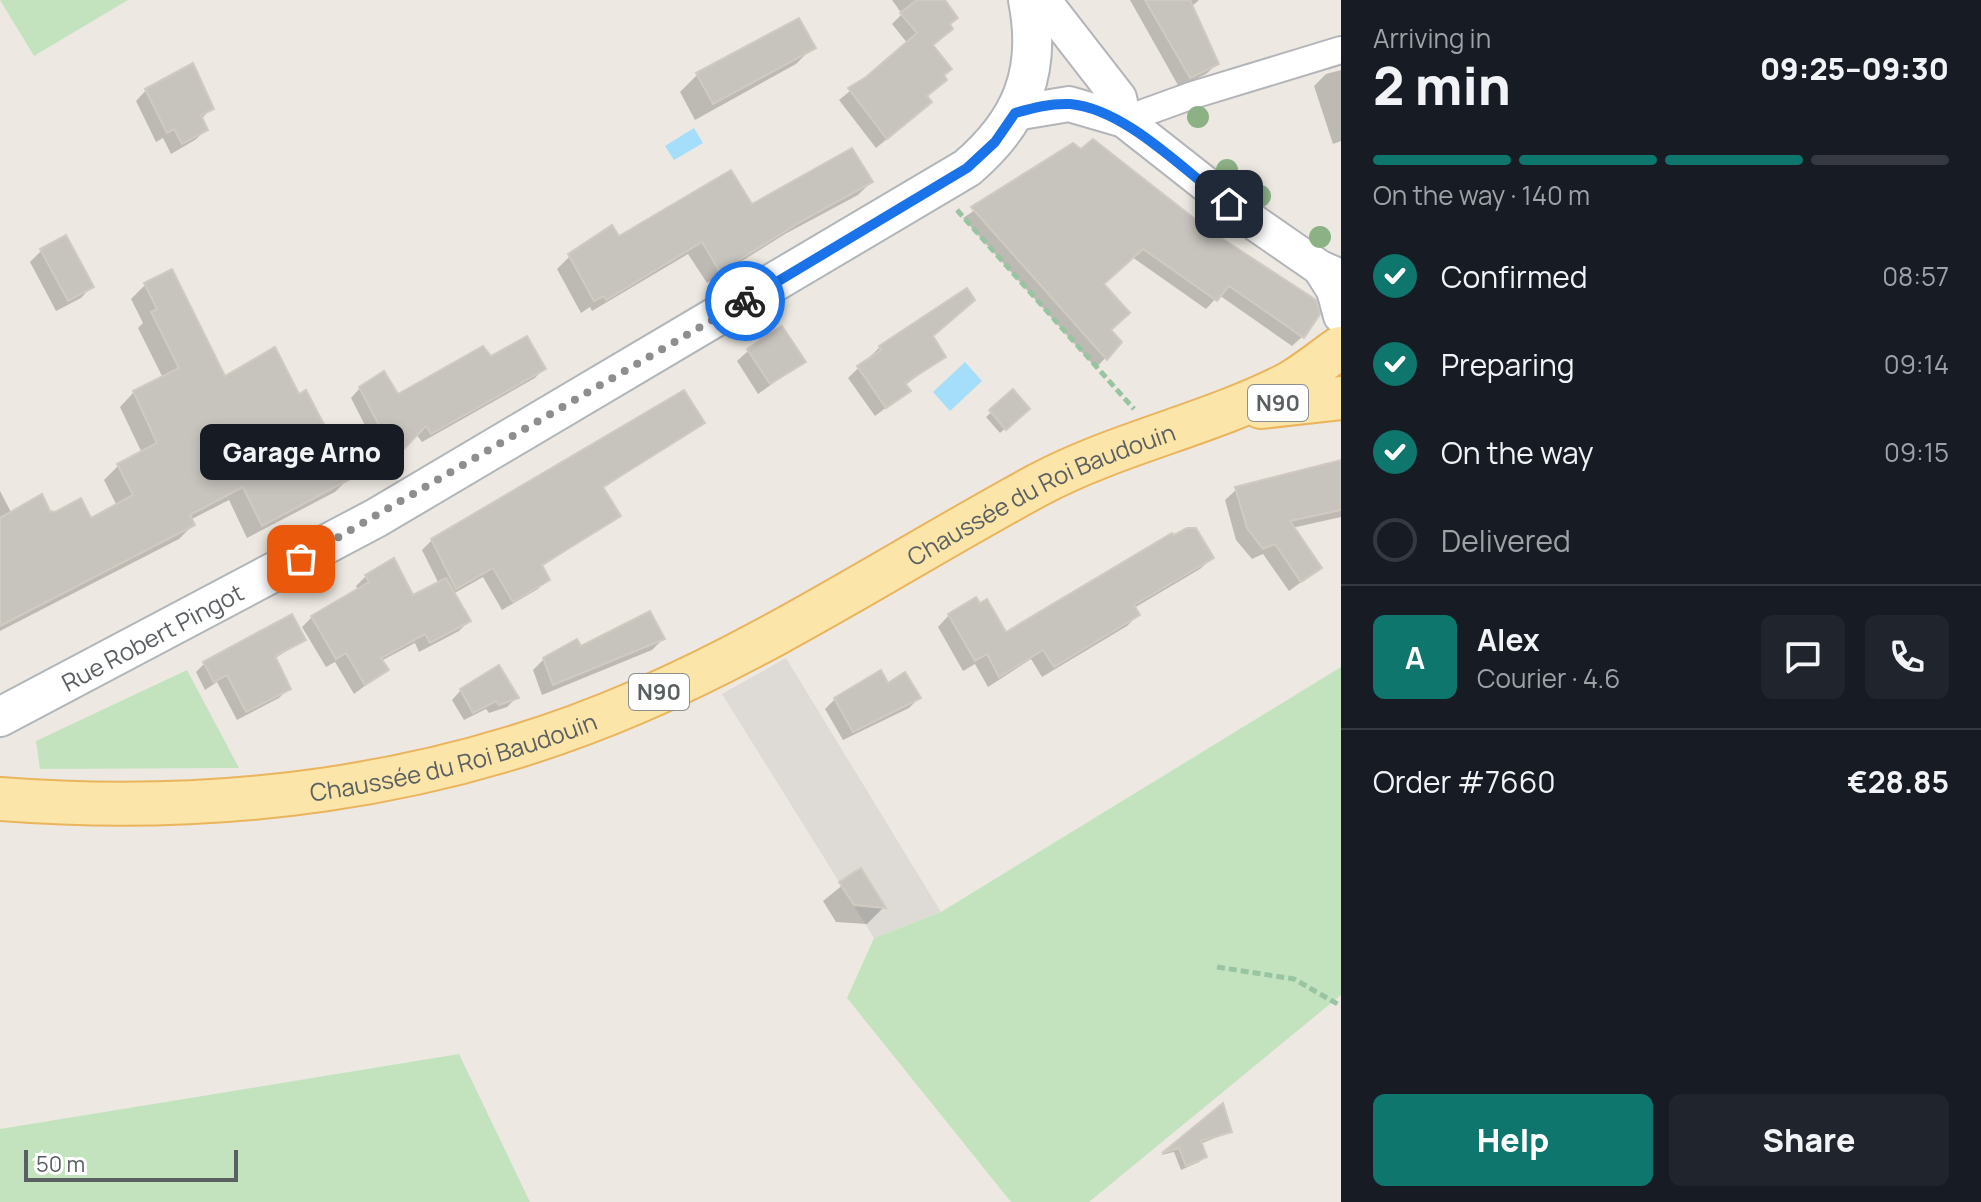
<!DOCTYPE html>
<meta charset="utf-8">
<style>
:root{--surface:#171b24;--page:#20242c;--text:#f1f3f6;--muted:#9ea1a6;--line:#363941;--accent:#0f766e}
body{margin:0;font-family:Manrope,sans-serif;background:var(--page);color:var(--text);height:100vh;display:flex;flex-direction:column;font-size:30px;white-space:nowrap}
*{box-sizing:border-box;margin:0}
p{font-size:26px;color:var(--muted)}
.icon{flex:none;width:44px;height:44px;fill:none;stroke:currentColor;stroke-width:2;stroke-linecap:round;stroke-linejoin:round}
.map{position:relative;flex:1;overflow:hidden}
.drawer{display:flex;flex-direction:column;background:var(--surface);width:640px}
.drawer>*{flex:none}
.scale{position:absolute;left:24px;bottom:20px;width:214px;box-sizing:border-box;padding-left:8px;border:4px solid #5a5f62;border-top:0;font-size:22px;line-height:28px;white-space:nowrap;color:#5a5f62;-webkit-text-stroke:6px #fff;paint-order:stroke}
.pin{position:absolute;display:grid;place-items:center;width:68px;height:68px;color:#fff;margin:-34px;border-radius:16px;box-shadow:0 4px 12px #0006}
.courier{position:absolute;display:grid;place-items:center;width:80px;height:80px;margin:-40px;border:6px solid #1a73e8;border-radius:50%;background:#fff;color:#222;box-shadow:0 2px 10px #0007}
.bubble{position:absolute;height:56px;border-radius:12px;background:var(--surface);box-shadow:0 4px 12px #0003;font-size:26px;font-weight:800;line-height:56px;text-align:center}
.summary em{font-style:normal;font-weight:800}
.summary div{display:flex;flex-direction:column-reverse}
.summary{display:flex;align-items:center;justify-content:space-between;height:136px;padding:0 32px}
h1{font-size:52px;font-weight:800;line-height:60px}
.bar{display:grid;grid-template-columns:repeat(4,1fr);gap:12px 8px;align-content:center;height:96px;padding:0 32px}
.bar i{height:10px;border-radius:6px;background:var(--line)}
.bar .selected{background:var(--accent)}
.bar p{grid-column:span 4}
.line{display:flex;align-items:center;gap:20px;padding:0 32px;border-top:2px solid var(--line)}
.line div{flex:1}
.round{display:grid;place-items:center;flex:none;width:84px;height:84px;border-radius:12px;background:var(--page)}
ol{padding:0 32px;list-style:none}
li{display:flex;align-items:center;gap:24px;height:88px}
li p{margin-inline-start:auto}
li .icon{padding:8px;border-radius:50%;background:var(--accent);color:#fff;stroke-width:4}
li:last-child{color:var(--muted)}
li i{width:44px;height:44px;border:4px solid var(--line);border-radius:50%}
.cta{display:flex;gap:16px;margin-top:auto;padding:16px 32px}
.cta a{flex:1;height:92px;border-radius:12px;background:var(--accent);color:#fff;font-size:32px;font-weight:800;line-height:92px;text-align:center}
.cta a+a{background:var(--page);color:var(--text)}
main{display:flex;flex:1;min-height:0}
.map>svg:first-child{display:block}
</style>
<main>
<div class="map">
<svg width="1341" height="1202" viewBox="0 0 1341 1202">
<rect width="100%" height="100%" fill="#ede9e2"/>
<!-- industrial -->
<polygon fill="#dedbd6" points="786,658 941,912 874,938 722,694"/>
<!-- green -->
<g fill="#c3e3bf">
<polygon points="0,0 128,0 34,56"/>
<polygon points="1341,667 1341,995 1089,1202 1011,1202 847,998 874,938 941,912"/>
<polygon points="187,670 239,768 40,769 36,741"/>
<polygon points="459,1054 530,1202 0,1202 0,1129"/>
</g>
<!-- water -->
<g fill="#a4defb">
<polygon points="694,128 703,143 674,160 665,146"/>
<polygon points="965,362 982,381 950,411 933,392"/>
</g>
<!-- shadow -->
<g fill="#0003">
<polygon points="892,0 942,0 948,25 931,46 925,97 919,113 876,148 839,100 908,44 892,24 902,14"/>
<polygon points="1130,0 1199,0 1191,7 1217,64 1206,74 1179,87"/>
<polygon points="798,21 813,47 796,64 695,120 680,92 697,75"/>
<polygon points="1341,70 1341,141 1333,144 1314,86 1326,74"/>
<polygon points="149,87 212,108 201,119 206,130 195,140 171,154 163,138 156,142 136,101"/>
<polygon points="1073,145 1302,337 1292,346 1219,295 1206,309 1132,257 1102,285 1109,330 1120,342 1096,368 963,218"/>
<polygon points="871,182 858,195 785,234 707,283 688,254 592,311 590,307 581,313 557,269 570,256 618,239"/>
<polygon points="41,251 92,286 81,298 56,311 30,262"/>
<polygon points="145,285 224,379 298,396 350,477 335,492 247,538 229,500 190,520 193,525 179,539 0,631 0,491 12,514 49,513 90,521 117,506 104,480 118,466 142,453 120,407 134,392 163,378 138,328 143,323 131,299"/>
<polygon points="931,337 944,356 904,386 908,391 875,416 848,378 880,347"/>
<polygon points="749,350 804,361 758,394 737,361"/>
<polygon points="544,368 535,378 422,442 416,434 391,459 379,465 370,447 374,443 351,398 360,388 397,396"/>
<polygon points="1013,392 1027,409 1000,433 986,417"/>
<polygon points="702,422 602,489 619,516 541,567 547,579 538,589 502,610 483,577 453,594 469,621 459,631 419,652 415,643 381,661 386,670 354,694 335,662 326,667 302,627 312,617 358,590 356,586 366,576 413,597 439,584 422,550 432,540"/>
<polygon points="1341,461 1341,517 1292,528 1320,568 1289,591 1263,554 1252,559 1236,540 1225,500 1237,489"/>
<polygon points="1195,530 1212,558 1200,569 1134,608 1138,615 1127,626 1042,677 1031,659 988,687 975,664 963,671 938,627 949,615 1005,635 1172,535"/>
<polygon points="663,639 652,650 542,695 533,670 544,659 581,649"/>
<polygon points="303,640 274,659 288,689 279,698 237,720 217,682 205,690 196,672 205,663"/>
<polygon points="887,685 919,698 909,708 843,740 825,709 835,699"/>
<polygon points="461,690 516,698 507,707 489,713 486,709 464,720 452,700"/>
<polygon points="860,871 883,908 867,924 836,922 823,901"/>
<polygon points="1222,1106 1230,1132 1200,1144 1205,1157 1199,1162 1181,1170 1174,1152 1161,1155"/>
</g>
<!-- building -->
<g fill="#c7c4be" stroke="#d1cac1" stroke-width="2">
<polygon points="917,0 945,0 958,18 950,24 953,29 933,45 952,69 944,75 947,80 927,96 932,102 887,139 848,88 866,77 917,33 900,13"/>
<polygon points="1145,0 1190,0 1219,64 1190,78"/>
<polygon points="799,18 816,48 713,104 696,73"/>
<polygon points="193,63 214,109 201,115 208,130 182,144 174,129 167,133 145,89"/>
<polygon points="1093,139 1209,230 1316,300 1320,314 1304,338 1229,286 1217,301 1143,249 1104,284 1130,313 1111,330 1122,342 1107,360 971,207 1073,143 1081,149"/>
<polygon points="852,148 873,182 800,222 720,272 702,242 606,300 604,296 594,301 568,254 612,225 619,236 731,170 752,204"/>
<polygon points="66,235 94,287 68,301 40,249"/>
<polygon points="172,269 225,376 275,347 299,394 306,390 352,478 262,526 243,487 190,515 195,525 0,626 0,518 42,494 50,511 55,512 81,498 91,518 133,495 117,464 157,443 133,391 179,368 151,312 157,309 144,283"/>
<polygon points="967,288 975,300 933,336 946,357 905,383 911,391 886,408 857,366 881,350 879,346"/>
<polygon points="782,326 806,362 770,384 747,349"/>
<polygon points="527,336 546,369 431,434 426,426 403,450 389,457 378,435 383,433 359,387 384,371 398,394 483,346 491,356"/>
<polygon points="1013,389 1030,409 1006,430 989,410"/>
<polygon points="684,390 705,423 603,487 621,516 542,565 550,580 513,602 493,568 456,589 431,539"/>
<polygon points="1341,460 1341,510 1290,521 1322,568 1301,582 1275,544 1263,549 1247,528 1235,487"/>
<polygon points="1187,528 1196,528 1214,558 1134,605 1140,615 1054,667 1043,650 999,677 987,654 975,661 948,614 976,597 980,603 987,599 1006,632 1172,533 1174,535"/>
<polygon points="394,558 413,595 446,578 471,621 430,643 425,634 381,658 389,670 365,685 346,653 336,659 311,616 369,582 365,575"/>
<polygon points="650,611 665,639 553,685 543,658 577,639 581,646"/>
<polygon points="292,614 306,640 275,656 291,689 246,712 227,675 214,682 203,662"/>
<polygon points="499,665 519,698 499,705 496,701 473,713 460,689"/>
<polygon points="881,670 888,683 905,672 921,698 853,732 834,698"/>
<polygon points="861,868 886,908 854,905 839,882"/>
<polygon points="1223,1103 1232,1132 1201,1141 1207,1157 1186,1166 1179,1148 1162,1153"/>
</g>
<g fill="none" stroke-linecap="round" stroke-linejoin="round">
<defs>
<polyline id="minor" points="1124,120 1193,95 1341,50"/>
<g id="tertiary">
<polyline points="1043,0 1119,98 1124,120"/>
<polyline points="1015,113 1069,104 1124,120 1255,223 1320,268 1341,277"/>
<polyline points="1320,268 1334,290 1341,316"/>
</g>
<g id="secondary">
<path id="s1" d="M0 717 376 518 967 168C1022 121 1042 71 1028 0"/>
</g>
<g id="primary">
<polyline points="1261,407 1341,398"/>
<path id="s2" d="M0 799C218 816 436 789 637 702 777 642 905 557 1038 485 1117 443 1207 425 1286 385 1305 375 1322 360 1340 348"/>
</g>
</defs>
<!-- minor casing -->
<use href="#minor" stroke="#b3b5b9" stroke-width="30"/>
<!-- tertiary casing -->
<use href="#tertiary" stroke="#b3b5b9" stroke-width="38"/>
<!-- secondary casing -->
<use href="#secondary" stroke="#b1b6b9" stroke-width="42"/>
<!-- primary casing -->
<use href="#primary" stroke="#eab45d" stroke-width="46"/>
<!-- path -->
<g stroke="#99c4a1" stroke-width="5" stroke-dasharray="8 4" stroke-linecap="butt">
<polyline points="957,210 1134,409"/>
<polyline points="1217,967 1294,979 1341,1006"/>
</g>
<!-- minor -->
<use href="#minor" stroke="#fff" stroke-width="26"/>
<!-- tertiary -->
<use href="#tertiary" stroke="#fff" stroke-width="34"/>
<!-- secondary -->
<use href="#secondary" stroke="#fff" stroke-width="38"/>
<!-- primary -->
<use href="#primary" stroke="#fbe5a8" stroke-width="42"/>
</g>
<!-- trees -->
<g fill="#8cb185">
<circle cx="1198" cy="117" r="11"/>
<circle cx="1227" cy="170" r="11"/>
<circle cx="1260" cy="196" r="11"/>
<circle cx="1320" cy="237" r="11"/>
</g>
<g fill="none" stroke-linecap="round" stroke-linejoin="round">
<!-- done -->
<polyline stroke="#8d8f8f" stroke-width="8" stroke-dasharray="0 14.4" points="301,559 745,301"/>
<!-- route -->
<path stroke="#1a73e8" stroke-width="10" d="M745 301 967 168 995 142 1015 113C1033 108 1051 103 1070 104 1126 109 1184 171 1229 204"/>
</g>
<g text-anchor="middle" dominant-baseline="central" stroke-width="6" stroke-linejoin="round" paint-order="stroke">
<!-- shield labels -->
<g fill="#fff" stroke="#8c8f91" stroke-width="2">
<rect x="1248" y="385" width="60" height="36" rx="6"/>
<rect x="629" y="674" width="60" height="36" rx="6"/>
</g>
<g font-size="22" font-weight="bold" fill="#5a5f62">
<text x="1278" y="403">N90</text>
<text x="659" y="692">N90</text>
</g>
<!-- street labels -->
<g font-size="24" fill="#5a5f62" stroke="#fff">
<text stroke="none"><textPath href="#s2" startOffset="1106">Chaussée du Roi Baudouin</textPath></text>
<text stroke="none"><textPath href="#s1" startOffset="172">Rue Robert Pingot</textPath></text>
<text stroke="none"><textPath href="#s2" startOffset="458">Chaussée du Roi Baudouin</textPath></text>
</g>
</g>
</svg>
<div class="scale">50 m</div>
<div class="pin" style="left:301px;top:559px;background:#ea580c"><svg class="icon" aria-label="bag" viewBox="0 0 24 24"><path d="M5 8h14l-1 12H6zM9 8a3 3 0 0 1 6 0"/></svg></div>
<div class="pin" style="left:1229px;top:204px;background:#1f2937"><svg class="icon" aria-label="home" viewBox="0 0 24 24"><path d="M3 11l9-7 9 7M6 9v11h12V9"/></svg></div>
<div class="courier" style="left:745px;top:301px"><svg class="icon" aria-label="bike" viewBox="0 0 24 24"><circle cx="6" cy="16" r="4"/><circle cx="18" cy="16" r="4"/><path d="M6 16l4-8h5l3 8M10 8l3 8H6M13 5h3"/></svg></div>
<div class="bubble" style="left:200px;top:424px;width:204px">Garage Arno</div>
</div>
<section class="drawer">
<div class="summary"><div><h1>2 min</h1><p>Arriving in</p></div><em>09:25–09:30</em></div>
<div class="bar"><i class="selected"></i><i class="selected"></i><i class="selected"></i><i></i><p>On the way · 140 m</p></div>
<ol>
<li><svg class="icon" aria-label="check" viewBox="0 0 24 24"><path d="M5 12l5 5 9-10"/></svg>Confirmed<p>08:57</p></li>
<li><svg class="icon" aria-label="check" viewBox="0 0 24 24"><path d="M5 12l5 5 9-10"/></svg>Preparing<p>09:14</p></li>
<li><svg class="icon" aria-label="check" viewBox="0 0 24 24"><path d="M5 12l5 5 9-10"/></svg>On the way<p>09:15</p></li>
<li><i></i>Delivered</li>
</ol>
<div class="line" style="height:144px"><b class="round" style="background:var(--accent);color:#fff">A</b><div><b>Alex</b><p>Courier · 4.6</p></div><a class="round"><svg class="icon" aria-label="chat" viewBox="0 0 24 24"><path d="M4 5h16v11H9l-5 4z"/></svg></a><a class="round"><svg class="icon" aria-label="phone" viewBox="0 0 24 24"><path d="M5 4h4l2 5-3 2q2 4 5 5l2-3 5 2v4C11 20 4 13 5 4z"/></svg></a></div>
<div class="line" style="height:104px"><div>Order #7660</div><b>€28.85</b></div>
<div class="cta"><a>Help</a><a>Share</a></div>
</section>
</main>
